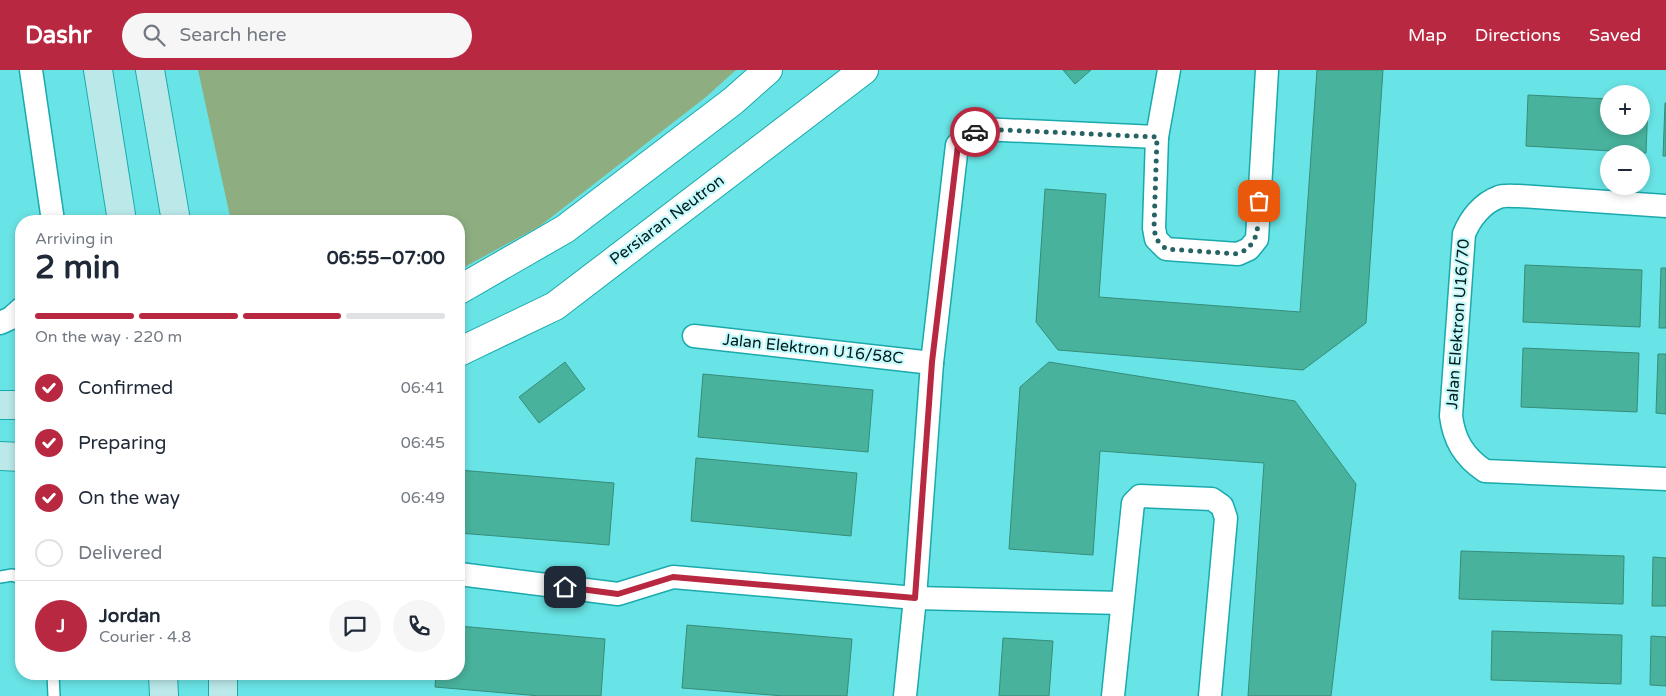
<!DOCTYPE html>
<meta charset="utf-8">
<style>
:root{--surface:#fff;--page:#f6f6f7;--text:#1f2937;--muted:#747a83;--line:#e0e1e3;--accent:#b92841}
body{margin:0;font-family:"Varela Round",sans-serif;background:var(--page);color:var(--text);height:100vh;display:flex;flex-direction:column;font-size:19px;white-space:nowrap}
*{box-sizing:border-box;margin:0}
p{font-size:16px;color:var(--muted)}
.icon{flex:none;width:28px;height:28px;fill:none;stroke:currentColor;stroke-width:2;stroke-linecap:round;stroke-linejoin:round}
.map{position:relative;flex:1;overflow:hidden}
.sheet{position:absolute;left:15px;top:145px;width:450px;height:465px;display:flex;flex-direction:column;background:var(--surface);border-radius:20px;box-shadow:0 2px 8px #0003}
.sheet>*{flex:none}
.controls{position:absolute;left:1600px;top:15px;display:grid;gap:10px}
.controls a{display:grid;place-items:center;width:50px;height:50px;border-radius:50%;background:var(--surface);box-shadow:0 2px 8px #0003;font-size:25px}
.pin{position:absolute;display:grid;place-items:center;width:42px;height:42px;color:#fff;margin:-21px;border-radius:10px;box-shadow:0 2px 8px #0006}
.courier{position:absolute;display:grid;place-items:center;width:50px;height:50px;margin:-25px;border:4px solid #b92841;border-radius:50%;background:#fff;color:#222;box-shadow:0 1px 6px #0007}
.headline em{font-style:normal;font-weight:800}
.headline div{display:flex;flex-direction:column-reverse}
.headline{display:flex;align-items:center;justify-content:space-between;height:85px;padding:0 20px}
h1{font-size:32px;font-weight:800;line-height:38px}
.bar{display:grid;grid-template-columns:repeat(4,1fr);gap:8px 5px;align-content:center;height:60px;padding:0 20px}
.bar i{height:6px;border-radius:4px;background:var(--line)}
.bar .on{background:var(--accent)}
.bar p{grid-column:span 4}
.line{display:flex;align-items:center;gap:12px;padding:0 20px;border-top:1px solid var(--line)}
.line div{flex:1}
.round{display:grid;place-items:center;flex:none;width:52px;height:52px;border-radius:26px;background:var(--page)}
ol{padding:0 20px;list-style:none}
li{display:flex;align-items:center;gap:15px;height:55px}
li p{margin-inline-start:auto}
li .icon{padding:5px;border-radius:50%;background:var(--accent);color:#fff;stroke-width:4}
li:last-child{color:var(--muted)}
li i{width:28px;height:28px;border:2px solid var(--line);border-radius:50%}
header{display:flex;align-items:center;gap:30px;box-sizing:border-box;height:70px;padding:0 25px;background:var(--accent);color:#fff}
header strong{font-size:24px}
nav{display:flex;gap:28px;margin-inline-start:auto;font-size:18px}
.search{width:350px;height:45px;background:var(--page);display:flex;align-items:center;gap:12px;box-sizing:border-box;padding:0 18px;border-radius:28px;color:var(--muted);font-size:19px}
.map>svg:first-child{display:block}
</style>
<header>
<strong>Dashr</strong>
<div class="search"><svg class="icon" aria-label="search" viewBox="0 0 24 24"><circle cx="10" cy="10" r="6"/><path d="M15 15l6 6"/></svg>Search here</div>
<nav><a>Map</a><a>Directions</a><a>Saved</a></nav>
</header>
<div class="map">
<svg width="1666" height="626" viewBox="0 0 1666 626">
<rect width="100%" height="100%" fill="#69e4e6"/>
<!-- green -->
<polygon fill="#8eae82" points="198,0 736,0 706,27 540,156 459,200 459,151 231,151"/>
<!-- building -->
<g fill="#48b29c" stroke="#368d7b">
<polygon points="1063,0 1091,0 1075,14"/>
<polygon points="1317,0 1383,0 1366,253 1303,300 1058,280 1036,252 1045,119 1106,124 1099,227 1300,242"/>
<polygon points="1528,25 1609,29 1609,56 1641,56 1641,31 1648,31 1646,83 1526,76"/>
<polygon points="1665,33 1666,33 1666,86 1663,86"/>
<polygon points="1525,195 1642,200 1640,257 1523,252"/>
<polygon points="1661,198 1666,198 1666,258 1659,258"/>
<polygon points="1523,278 1639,283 1637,342 1521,337"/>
<polygon points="1658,284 1666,284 1666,344 1656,343"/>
<polygon points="565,292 585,319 539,353 519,327"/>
<polygon points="1049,292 1295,331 1356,414 1331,626 1248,626 1264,393 1100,381 1093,485 1009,479 1020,317"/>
<polygon points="703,304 873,320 868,382 698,367"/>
<polygon points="696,388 857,403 851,466 691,451"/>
<polygon points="459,400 614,413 609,475 459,463"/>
<polygon points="1461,481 1624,486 1623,534 1459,529"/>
<polygon points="1653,487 1666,488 1666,536 1652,536"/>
<polygon points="687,555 852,569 847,626 784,626 682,618"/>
<polygon points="459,556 605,569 601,626 540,626 435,617 436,604 459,604"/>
<polygon points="1492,561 1622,565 1621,614 1491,610"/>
<polygon points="1651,566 1666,567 1666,616 1650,615"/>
<polygon points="1003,568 1053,571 1049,626 999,626"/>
</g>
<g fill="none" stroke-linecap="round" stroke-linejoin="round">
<defs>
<g id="service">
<polyline points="0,507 12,505 21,508"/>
<polyline points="53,604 54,626"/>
</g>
<g id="minor">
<polyline points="31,0 53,151"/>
<polyline points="1169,0 1157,67 1154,158 1156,169 1166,179 1238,184 1249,179 1257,169 1267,0"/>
<path d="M1666 136 1519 126C1513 126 1504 125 1499 127 1482 133 1470 149 1464 164L1451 346C1454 370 1464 387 1485 401L1666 409"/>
<polyline points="0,253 11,248 21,239"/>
<polyline points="694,266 932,293"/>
<polyline points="459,504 618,524 673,507 915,528 1122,533"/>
<polyline points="905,626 915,528 932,293 957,75 967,65 981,59 1157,67"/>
<polyline points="1113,626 1133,433 1140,426 1212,429 1222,436 1226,448 1210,626"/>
</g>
<g id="tertiary">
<polyline points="459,220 565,159 733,31 768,0"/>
<polyline points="459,282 555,236 864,0"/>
</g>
<g id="secondary">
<polyline points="98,0 122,151"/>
<polyline points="150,0 176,151"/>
<polyline points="0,335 21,335"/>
<polyline points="0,386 21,387"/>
<polyline points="163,604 164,626"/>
<polyline points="223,604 223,626"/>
</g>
</defs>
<!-- service casing -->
<use href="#service" stroke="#1aa9ac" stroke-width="14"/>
<!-- minor casing -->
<use href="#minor" stroke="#1aa9ac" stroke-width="25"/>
<!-- tertiary casing -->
<use href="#tertiary" stroke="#1aa9ac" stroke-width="30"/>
<!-- secondary casing -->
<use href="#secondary" stroke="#1aa9ac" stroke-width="30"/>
<!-- service -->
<use href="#service" stroke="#fff" stroke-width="11"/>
<!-- minor -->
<use href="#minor" stroke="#fff" stroke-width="22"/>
<!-- tertiary -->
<use href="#tertiary" stroke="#fff" stroke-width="28"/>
<!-- secondary -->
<use href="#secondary" stroke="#bbe9ea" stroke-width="28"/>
</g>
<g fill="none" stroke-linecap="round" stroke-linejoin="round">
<!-- done -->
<path stroke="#276364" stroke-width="5" stroke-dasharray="0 9" d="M975 62 981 59 1157 67 1154 158 1156 169 1166 179 1238 184C1262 173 1257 154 1259 131"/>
<!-- route -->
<polyline stroke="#b92841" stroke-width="6" points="565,517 618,524 673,507 915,528 932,292 958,75 967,65 975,62"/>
</g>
<g text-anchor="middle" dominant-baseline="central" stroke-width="4.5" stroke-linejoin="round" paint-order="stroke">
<!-- street labels -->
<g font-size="16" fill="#031d1e" stroke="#c4fafb">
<text transform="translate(667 150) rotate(-37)">Persiaran Neutron</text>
<text transform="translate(1458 254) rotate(-86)">Jalan Elektron U16/70</text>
<text transform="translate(813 279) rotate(6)">Jalan Elektron U16/58C</text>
</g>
</g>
</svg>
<div class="controls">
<a>+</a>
<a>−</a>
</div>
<div class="pin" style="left:1259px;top:131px;background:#ea580c"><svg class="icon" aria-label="bag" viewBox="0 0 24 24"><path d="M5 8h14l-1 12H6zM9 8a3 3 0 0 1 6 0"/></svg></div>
<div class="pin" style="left:565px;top:517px;background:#1f2937"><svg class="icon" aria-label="home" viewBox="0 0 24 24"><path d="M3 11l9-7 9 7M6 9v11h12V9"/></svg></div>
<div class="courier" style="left:975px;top:62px"><svg class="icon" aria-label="car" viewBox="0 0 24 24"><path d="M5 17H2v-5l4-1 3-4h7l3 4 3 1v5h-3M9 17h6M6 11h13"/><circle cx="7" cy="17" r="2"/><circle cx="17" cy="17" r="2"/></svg></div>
<section class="sheet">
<div class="headline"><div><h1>2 min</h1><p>Arriving in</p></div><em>06:55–07:00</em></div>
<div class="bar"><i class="on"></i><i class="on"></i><i class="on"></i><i></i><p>On the way · 220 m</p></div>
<ol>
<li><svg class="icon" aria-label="check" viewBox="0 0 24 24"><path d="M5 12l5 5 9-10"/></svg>Confirmed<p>06:41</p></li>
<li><svg class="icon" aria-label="check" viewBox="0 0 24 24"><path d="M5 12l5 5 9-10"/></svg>Preparing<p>06:45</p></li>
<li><svg class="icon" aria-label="check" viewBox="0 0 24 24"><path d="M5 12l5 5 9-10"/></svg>On the way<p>06:49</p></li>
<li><i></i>Delivered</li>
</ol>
<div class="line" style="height:90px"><b class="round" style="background:var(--accent);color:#fff">J</b><div><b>Jordan</b><p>Courier · 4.8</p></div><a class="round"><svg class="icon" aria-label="chat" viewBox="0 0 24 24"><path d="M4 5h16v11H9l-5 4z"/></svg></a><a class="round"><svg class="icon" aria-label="phone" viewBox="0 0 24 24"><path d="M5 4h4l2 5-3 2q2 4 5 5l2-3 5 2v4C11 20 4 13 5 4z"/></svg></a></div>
</section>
</div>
